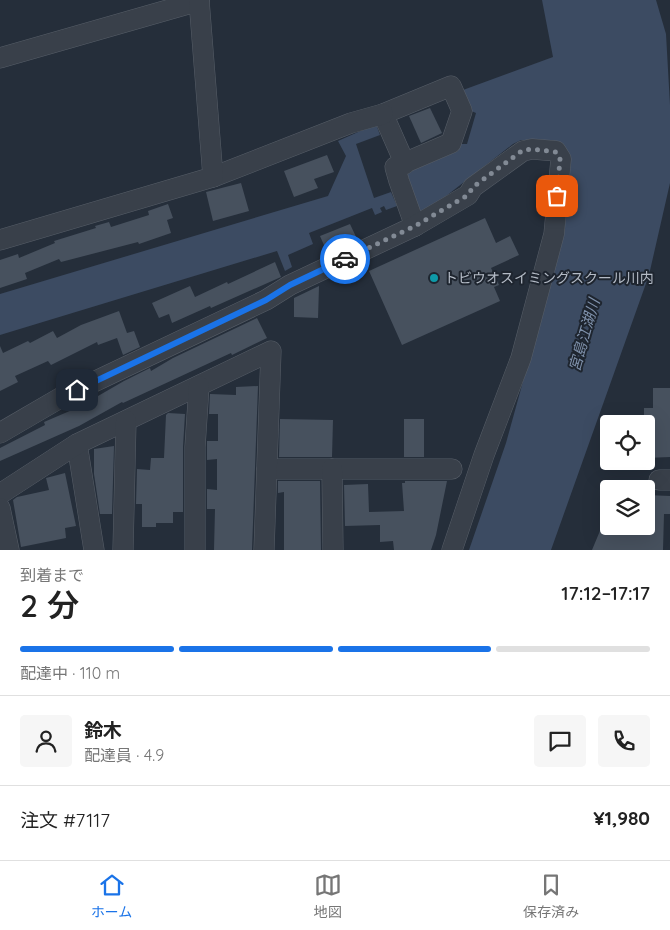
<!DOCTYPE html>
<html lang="ja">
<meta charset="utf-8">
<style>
:root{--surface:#fff;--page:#f6f6f6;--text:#222;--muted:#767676;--line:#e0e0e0;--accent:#1a73e8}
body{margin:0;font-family:Quicksand,"Noto Sans JP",sans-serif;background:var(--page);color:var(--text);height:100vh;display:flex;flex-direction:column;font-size:19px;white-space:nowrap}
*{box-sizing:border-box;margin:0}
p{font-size:16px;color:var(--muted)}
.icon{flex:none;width:28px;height:28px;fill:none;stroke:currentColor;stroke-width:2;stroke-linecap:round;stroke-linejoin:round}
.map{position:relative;height:550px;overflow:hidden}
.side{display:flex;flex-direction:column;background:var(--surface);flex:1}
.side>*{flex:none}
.fabs{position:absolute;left:600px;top:415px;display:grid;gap:10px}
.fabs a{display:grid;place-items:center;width:55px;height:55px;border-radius:5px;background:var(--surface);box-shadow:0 5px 20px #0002;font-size:25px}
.pin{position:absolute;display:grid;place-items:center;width:42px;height:42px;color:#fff;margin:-21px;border-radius:10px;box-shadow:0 2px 8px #0006}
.courier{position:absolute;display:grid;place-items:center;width:50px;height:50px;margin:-25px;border:4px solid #1a73e8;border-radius:50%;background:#fff;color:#222;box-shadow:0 1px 6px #0007}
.summary em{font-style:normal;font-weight:600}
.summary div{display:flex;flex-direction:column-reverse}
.summary{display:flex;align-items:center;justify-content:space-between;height:85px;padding:0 20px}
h1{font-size:32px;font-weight:600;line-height:38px}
.bar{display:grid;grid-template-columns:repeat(4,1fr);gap:8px 5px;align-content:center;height:60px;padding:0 20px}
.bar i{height:6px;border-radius:4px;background:var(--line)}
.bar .on{background:var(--accent)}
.bar p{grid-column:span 4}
.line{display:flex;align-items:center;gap:12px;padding:0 20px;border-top:1px solid var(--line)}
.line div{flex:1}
.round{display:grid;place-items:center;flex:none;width:52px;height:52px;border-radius:5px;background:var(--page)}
.tab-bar{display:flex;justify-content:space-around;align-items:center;height:70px;border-top:1px solid var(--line);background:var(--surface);font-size:14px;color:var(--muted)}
.tab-bar a{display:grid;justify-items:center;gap:2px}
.tab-bar .on{color:var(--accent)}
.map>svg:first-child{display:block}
</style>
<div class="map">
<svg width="670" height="550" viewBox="0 0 670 550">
<rect width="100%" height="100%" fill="#252e3a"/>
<!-- water -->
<g fill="#3c4b62">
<polygon points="542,0 656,0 666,34 670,105 670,183 649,275 551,550 469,550 506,443 563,237 555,141 521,140 513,144 441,200 416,214 406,173 458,151 460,144 467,144 476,113 469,110 470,105 463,90 553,57"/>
<polygon points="376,124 380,135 356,144 374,198 391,192 397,206 386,210 384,206 380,208 382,212 375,215 372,208 309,233 313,244 288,255 292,267 285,271 277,251 0,335 0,294 328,196 346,156 338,141"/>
</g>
<!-- building -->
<g fill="#47515e">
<polygon points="430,108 442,133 421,143 409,116"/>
<polygon points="327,155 334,172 314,179 318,188 294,197 284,171"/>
<polygon points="241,183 249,211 213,221 206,192"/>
<polygon points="168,204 173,218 167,220 171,233 139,244 138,242 61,262 59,259 25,273 27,279 0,288 0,260 18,254 19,258 55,243 54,241 96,228 95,226 109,222 111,227 149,215 148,211"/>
<polygon points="485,218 496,243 510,236 519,255 491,268 499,285 494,287 500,301 402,345 369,271"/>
<polygon points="350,224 357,239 327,252 320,236"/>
<polygon points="275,262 281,277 211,308 210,306 172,323 169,314 159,318 152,303 190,286 195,297 227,282 228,284"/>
<polygon points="319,286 318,318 294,317 294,298"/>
<polygon points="119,311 127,333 134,331 140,347 123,355 117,338 98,345 97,342 51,365 48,361 15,376 18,382 0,391 0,346 3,353 28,341 30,343 53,331 57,338 81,325"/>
<polygon points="257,318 267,338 232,355 231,353 123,403 122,402 79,426 0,461 0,448 45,425 44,422 79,407 124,381 150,368 151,371 173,358"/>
<polygon points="258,386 252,550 214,550 215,509 207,509 207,489 217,490 217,459 207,460 207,441 218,441 218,414 209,414 210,394 236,395 236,387"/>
<polygon points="653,388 670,388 670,457 646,458 646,424 644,424 644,408 653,408"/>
<polygon points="168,413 185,414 183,447 183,512 173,512 173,523 156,523 156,527 142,527 142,504 136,504 137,469 150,470 151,458 164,458 166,415"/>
<polygon points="280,419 333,420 332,457 279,457"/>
<rect x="404" y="419" width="20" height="38"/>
<polygon points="114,446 112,514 100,514 94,474 94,449"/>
<polygon points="65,473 76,526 65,528 66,538 21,547 13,500 17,497 49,490 46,478"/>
<polygon points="278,481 320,481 321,550 284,550 284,492 278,493"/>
<polygon points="405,481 447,481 436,535 431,550 394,550 393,541 380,542 380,525 345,526 344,485 368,484 369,512 404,511 402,483 405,483"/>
<polygon points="646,495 670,496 670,514 664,514 663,550 592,550 602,526 646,526"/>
</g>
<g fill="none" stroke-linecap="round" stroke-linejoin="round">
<defs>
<g id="minor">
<polyline points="0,58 199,1"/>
<polyline points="405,164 383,114 451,86 462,111 451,143 395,167 399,181 415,226"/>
<polyline points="213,177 351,123 383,114"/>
<polyline points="0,240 213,177 199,0"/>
<polyline points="0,433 60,398 266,300 290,285 415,226 468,195 473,187 523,151 532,149 556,151 561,159 554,234 521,358 484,455 452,550"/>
<polyline points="77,444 94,550"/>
<polyline points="267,469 452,469"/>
<polyline points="332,469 333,550"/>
<polyline points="659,480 670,480"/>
<polyline points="0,494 77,444 271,351 264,550"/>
<polyline points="0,508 9,550"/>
<polyline points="123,550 126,421"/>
<polyline points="195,550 195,447 199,386"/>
</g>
</defs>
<!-- minor casing -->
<use href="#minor" stroke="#575e68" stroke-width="21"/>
<!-- minor -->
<use href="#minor" stroke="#39404a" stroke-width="20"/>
</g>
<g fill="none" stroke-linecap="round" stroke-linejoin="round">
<!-- done -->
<polyline stroke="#828a95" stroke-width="5" stroke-dasharray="0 9" points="345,259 415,226 468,195 473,187 523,150 532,149 556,152 560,159 557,196"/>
<!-- route -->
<polyline stroke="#1a73e8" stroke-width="6" points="77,390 266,300 290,285 345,259"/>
</g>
<!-- markers -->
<circle fill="#0f9aa8" stroke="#1e252f" stroke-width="2" cx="434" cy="278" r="5"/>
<g text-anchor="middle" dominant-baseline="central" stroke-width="4" stroke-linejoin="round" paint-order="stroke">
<!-- poi labels -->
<g font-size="14" fill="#b4bbc6" stroke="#1e252f" text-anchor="start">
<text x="444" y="278">トビウオスイミングスクール川内</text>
</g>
<!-- water labels -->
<g font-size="15" font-style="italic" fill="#7f91ab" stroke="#1e252f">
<text transform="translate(584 335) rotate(-74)">宮島江湖川</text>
</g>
</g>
</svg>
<div class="fabs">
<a><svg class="icon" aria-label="locate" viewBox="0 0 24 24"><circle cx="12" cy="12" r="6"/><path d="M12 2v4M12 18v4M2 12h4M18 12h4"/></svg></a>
<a><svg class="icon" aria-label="layers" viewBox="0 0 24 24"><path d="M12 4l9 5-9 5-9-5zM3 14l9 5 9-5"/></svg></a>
</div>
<div class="pin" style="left:557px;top:196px;background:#ea580c"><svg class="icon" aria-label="bag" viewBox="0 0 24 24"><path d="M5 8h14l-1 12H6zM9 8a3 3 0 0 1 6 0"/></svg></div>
<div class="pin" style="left:77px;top:390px;background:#1f2937"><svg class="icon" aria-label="home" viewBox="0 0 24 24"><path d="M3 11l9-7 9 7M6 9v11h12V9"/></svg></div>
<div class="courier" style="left:345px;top:259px"><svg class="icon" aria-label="car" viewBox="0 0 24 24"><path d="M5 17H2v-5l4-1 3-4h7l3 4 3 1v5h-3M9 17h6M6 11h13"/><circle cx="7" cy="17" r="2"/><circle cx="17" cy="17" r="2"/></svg></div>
</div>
<section class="side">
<div class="summary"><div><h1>2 分</h1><p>到着まで</p></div><em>17:12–17:17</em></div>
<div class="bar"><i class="on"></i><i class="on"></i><i class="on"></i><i></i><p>配達中 · 110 m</p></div>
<div class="line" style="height:90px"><a class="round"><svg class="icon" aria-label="person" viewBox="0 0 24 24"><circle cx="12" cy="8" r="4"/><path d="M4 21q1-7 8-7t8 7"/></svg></a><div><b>鈴木</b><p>配達員 · 4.9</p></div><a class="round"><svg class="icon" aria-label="chat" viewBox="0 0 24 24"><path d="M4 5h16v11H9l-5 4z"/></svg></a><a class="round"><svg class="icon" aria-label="phone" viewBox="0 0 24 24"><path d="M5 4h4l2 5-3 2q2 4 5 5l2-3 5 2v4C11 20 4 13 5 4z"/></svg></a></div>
<div class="line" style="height:65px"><div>注文 #7117</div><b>¥1,980</b></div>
</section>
<nav class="tab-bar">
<a class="on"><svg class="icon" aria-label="home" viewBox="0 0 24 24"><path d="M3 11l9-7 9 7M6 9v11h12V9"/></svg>ホーム</a>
<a><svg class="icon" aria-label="map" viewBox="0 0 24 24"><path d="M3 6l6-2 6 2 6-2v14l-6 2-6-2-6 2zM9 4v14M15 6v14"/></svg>地図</a>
<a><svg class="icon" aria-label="saved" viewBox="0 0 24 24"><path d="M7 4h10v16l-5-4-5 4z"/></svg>保存済み</a>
</nav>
